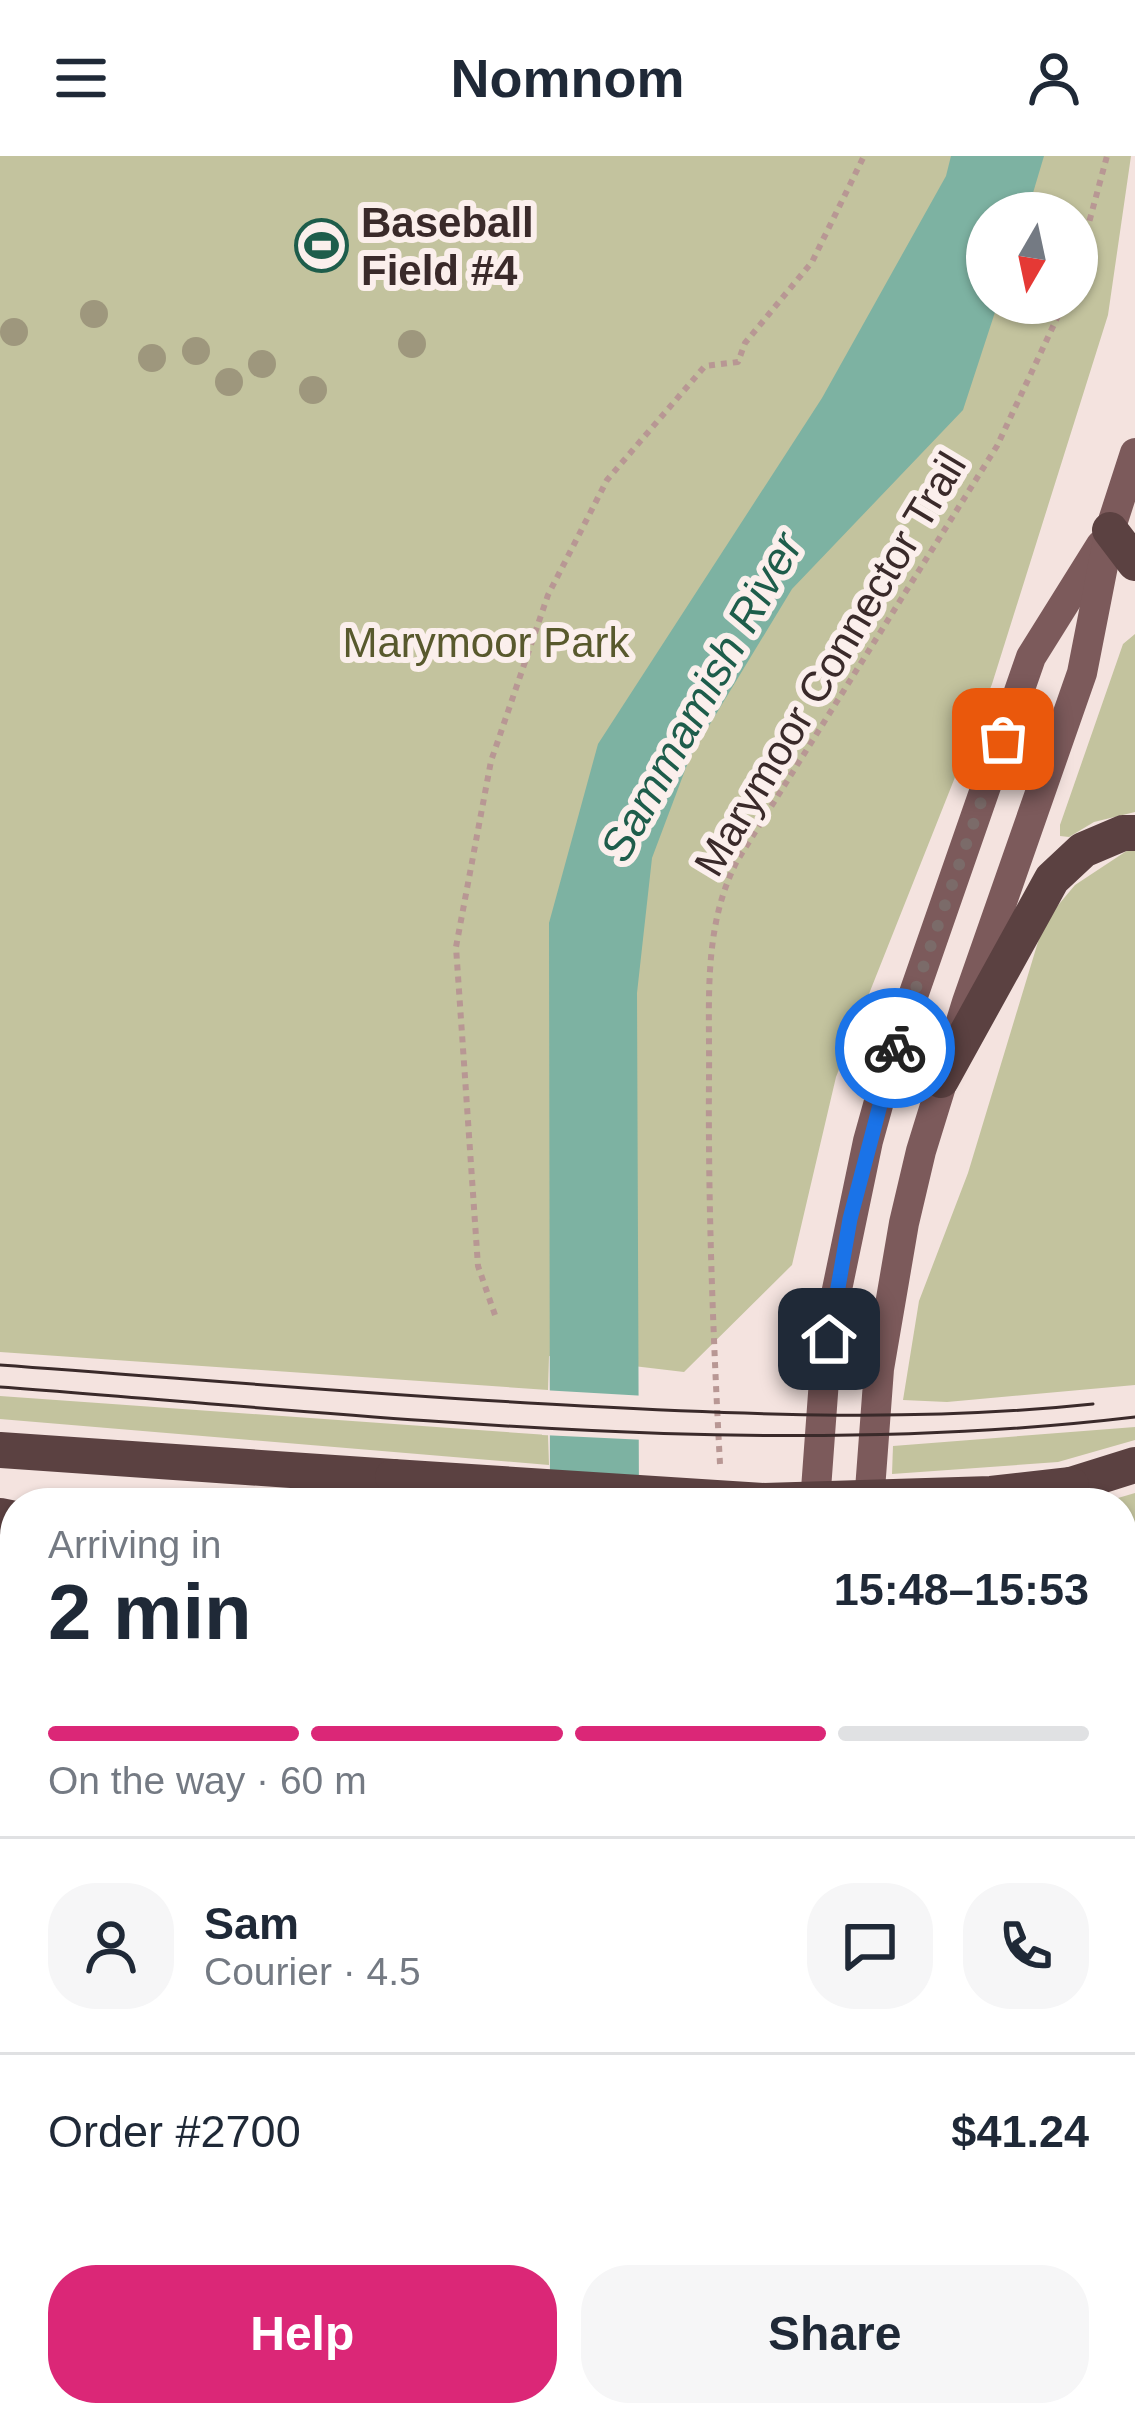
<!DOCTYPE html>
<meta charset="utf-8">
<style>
:root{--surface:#fff;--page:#f6f6f7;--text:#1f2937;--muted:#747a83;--line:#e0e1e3;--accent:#db2777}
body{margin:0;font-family:Helvetica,sans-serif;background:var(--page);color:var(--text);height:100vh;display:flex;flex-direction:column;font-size:45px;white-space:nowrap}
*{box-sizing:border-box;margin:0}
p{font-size:39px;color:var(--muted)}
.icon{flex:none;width:66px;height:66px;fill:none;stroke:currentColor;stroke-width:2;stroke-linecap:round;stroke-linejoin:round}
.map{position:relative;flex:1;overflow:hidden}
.sheet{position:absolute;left:0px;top:1332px;width:1137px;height:939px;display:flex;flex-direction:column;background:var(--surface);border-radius:48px 48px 0 0;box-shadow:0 3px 9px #0004}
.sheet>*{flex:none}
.needle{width:78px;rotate:189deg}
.fabs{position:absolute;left:966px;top:36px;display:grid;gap:24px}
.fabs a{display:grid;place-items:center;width:132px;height:132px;border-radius:50%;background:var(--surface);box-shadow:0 3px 9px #0004;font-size:60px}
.pin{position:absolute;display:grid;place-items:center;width:102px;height:102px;color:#fff;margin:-51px;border-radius:24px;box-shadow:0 6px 18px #0006}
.courier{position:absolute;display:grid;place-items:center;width:120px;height:120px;margin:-60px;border:9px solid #1a73e8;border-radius:50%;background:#fff;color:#222;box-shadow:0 3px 15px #0007}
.summary em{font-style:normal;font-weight:700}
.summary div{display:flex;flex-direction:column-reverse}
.summary{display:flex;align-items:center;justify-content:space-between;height:204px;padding:0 48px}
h1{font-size:78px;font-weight:700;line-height:90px}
.bar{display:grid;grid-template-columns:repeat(4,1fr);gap:18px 12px;align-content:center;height:144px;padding:0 48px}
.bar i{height:15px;border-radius:9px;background:var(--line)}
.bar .active{background:var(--accent)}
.bar p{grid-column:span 4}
.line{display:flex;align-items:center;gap:30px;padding:0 48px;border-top:3px solid var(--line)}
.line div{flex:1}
.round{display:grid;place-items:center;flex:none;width:126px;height:126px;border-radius:48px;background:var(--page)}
.primary-button{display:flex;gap:24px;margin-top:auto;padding:24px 48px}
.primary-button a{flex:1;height:138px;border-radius:48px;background:var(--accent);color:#fff;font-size:48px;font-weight:700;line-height:138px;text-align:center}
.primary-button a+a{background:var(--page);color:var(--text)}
header{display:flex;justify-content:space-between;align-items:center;height:156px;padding:0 48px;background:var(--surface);font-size:54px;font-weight:700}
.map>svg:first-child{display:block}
</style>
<header><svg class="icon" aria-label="menu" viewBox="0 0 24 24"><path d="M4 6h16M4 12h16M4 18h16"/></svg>Nomnom<svg class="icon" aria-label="person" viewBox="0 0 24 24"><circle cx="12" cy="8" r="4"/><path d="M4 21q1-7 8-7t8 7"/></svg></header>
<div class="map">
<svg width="1135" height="2270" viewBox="0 0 1135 2270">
<rect width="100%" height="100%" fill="#f4e3df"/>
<!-- green -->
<g fill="#c3c39e" fill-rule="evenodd">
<path d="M0 0H1131L1108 159 992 528 836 921 792 1109 684 1216 549 1200 548 1234 0 1196ZM987 57H1077V147H987Z"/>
<polygon points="1135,478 1135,656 1094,666 1069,681 1060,680 1060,669 1123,488"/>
<polygon points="1128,694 1135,695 1135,1229 947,1246 903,1244 919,1145 968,1017 1044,766 1075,729"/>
<polygon points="0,1240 548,1279 549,1309 0,1263"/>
<polygon points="1135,1271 1135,1284 1058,1306 892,1318 893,1290"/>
<polygon points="1135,1337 1135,1381 1122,1382 1122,1347 1101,1347"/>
<polygon points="1135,1567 1135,1612 1122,1613 1122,1568"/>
<polygon points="0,1608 15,1612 15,2137 0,2139"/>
<polygon points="1122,1663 1135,1663 1135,1930 1122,1938"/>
<polygon points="1122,2041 1135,2094 1135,2229 1122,2202"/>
<polygon points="15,2148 15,2256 33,2256 23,2270 0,2270 0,2150"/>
<polygon points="392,2256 547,2256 547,2270 416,2270"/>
<polygon points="647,2256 864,2256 832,2270 647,2270"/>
</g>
<!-- water -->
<g fill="#7db2a2">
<polygon points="951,0 1044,0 1027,57 987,57 987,147 998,147 963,254 792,433 690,601 652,702 637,837 639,1347 550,1347 549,767 598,588 822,242 946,20"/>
<polygon points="1135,1930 1135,2094 1122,2041 1122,1938"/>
<polygon points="33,2256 392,2256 416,2270 23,2270"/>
<rect x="545" y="2256" width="102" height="14"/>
</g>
<!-- pier -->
<polygon fill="#f4e3df" points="542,1234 646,1240 646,1284 542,1279"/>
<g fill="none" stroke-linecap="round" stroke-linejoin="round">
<!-- river -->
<polyline stroke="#7db2a2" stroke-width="63" points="0,1794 15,1797"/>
<!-- path -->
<g stroke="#b89794" stroke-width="6" stroke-dasharray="6 6" stroke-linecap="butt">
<polyline points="1077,111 1107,0"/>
<polyline points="495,1159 478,1110 456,791 491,605 548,439 607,324 705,210 738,206 745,187 812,106 864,0"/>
<path d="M720 1308C713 1179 708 1050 709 921 710 847 702 773 737 705L997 290 1064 147"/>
<polyline points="0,2145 15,2143"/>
<polyline points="717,2270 717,2256"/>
</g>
<!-- major -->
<g stroke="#7c5a5b" stroke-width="30">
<polyline points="815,1347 824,1224 835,1143 868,985 890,906 1031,501 1101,389"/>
<polyline points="869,1347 879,1213 904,1067 921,995 967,846 1082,517 1110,374 1135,297"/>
<polyline points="1047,2256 1060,2270"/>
<polyline points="1091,2256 1096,2270"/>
</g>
<!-- highway -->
<g stroke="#5b4141" stroke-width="36">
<polyline points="1110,374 1135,407"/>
<polyline points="941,924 1052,723 1083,694 1123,677 1135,677"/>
<polyline points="0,1294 393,1321"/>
<polyline points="1071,1329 1135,1309"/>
<polyline points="0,1360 15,1363"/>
<polyline points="1122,1429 1135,1427"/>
<polyline points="0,1450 15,1452"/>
<polyline points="1122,1515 1135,1514"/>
<polyline points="0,1550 15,1553"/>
<polyline points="1122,1632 1135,1632"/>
</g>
<!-- tram -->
<g stroke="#3a2a2a" stroke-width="3">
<path d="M0 1209C194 1223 388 1240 583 1250 754 1259 923 1266 1093 1248"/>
<path d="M0 1231C377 1259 758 1306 1135 1261"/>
</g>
<!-- highway-bridge -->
<polyline stroke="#5b4141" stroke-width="36" points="393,1321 764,1345 991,1338 1071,1329"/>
</g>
<!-- trees -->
<g fill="#9e977d">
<circle cx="94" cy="158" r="14"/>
<circle cx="14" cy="176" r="14"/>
<circle cx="412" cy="188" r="14"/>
<circle cx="196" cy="195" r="14"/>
<circle cx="152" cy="202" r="14"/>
<circle cx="262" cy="208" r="14"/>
<circle cx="229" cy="226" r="14"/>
<circle cx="313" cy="234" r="14"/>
</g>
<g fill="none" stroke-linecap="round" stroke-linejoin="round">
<!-- done -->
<polyline stroke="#7b6b69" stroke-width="12" stroke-dasharray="0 21.6" points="895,892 1003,583"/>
<!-- route -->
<polyline stroke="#1a73e8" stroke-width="15" points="829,1183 850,1063 895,892"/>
</g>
<!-- icons -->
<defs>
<symbol id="stadium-ring" viewBox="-11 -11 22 22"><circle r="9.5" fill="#fbefec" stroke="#1e5d4b" stroke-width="1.5"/><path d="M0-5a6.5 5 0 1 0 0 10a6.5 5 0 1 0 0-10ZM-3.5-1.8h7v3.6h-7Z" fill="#1e5d4b"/></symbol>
</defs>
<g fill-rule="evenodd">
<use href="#stadium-ring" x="292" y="60" width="59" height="59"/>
</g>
<g text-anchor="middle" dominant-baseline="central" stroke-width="12" stroke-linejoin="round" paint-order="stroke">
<!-- poi labels -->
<g font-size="42" font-weight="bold" fill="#3a2a2a" stroke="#fbefec" text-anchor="start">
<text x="361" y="66">Baseball<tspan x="361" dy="48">Field #4</tspan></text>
</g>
<!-- park labels -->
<g font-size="42" fill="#58592d" stroke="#fbefec">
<text x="486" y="486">Marymoor Park</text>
</g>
<!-- street labels -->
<g font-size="42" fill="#3a2a2a" stroke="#fbefec">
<text transform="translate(830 508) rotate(-59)">Marymoor Connector Trail</text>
</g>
<!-- water labels -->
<g font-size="45" font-style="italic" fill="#1e5d4b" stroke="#fbefec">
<text transform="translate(701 541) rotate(-61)">Sammamish River</text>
</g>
</g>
</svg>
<div class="fabs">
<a><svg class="needle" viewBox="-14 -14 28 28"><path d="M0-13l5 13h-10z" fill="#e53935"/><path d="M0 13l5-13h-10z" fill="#747a83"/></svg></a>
</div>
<div class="pin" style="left:1003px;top:583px;background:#ea580c"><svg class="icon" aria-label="bag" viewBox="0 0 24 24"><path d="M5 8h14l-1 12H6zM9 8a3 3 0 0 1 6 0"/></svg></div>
<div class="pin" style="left:829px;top:1183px;background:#1f2937"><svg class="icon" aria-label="home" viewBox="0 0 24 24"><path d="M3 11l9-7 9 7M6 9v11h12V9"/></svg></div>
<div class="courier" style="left:895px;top:892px"><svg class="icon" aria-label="bike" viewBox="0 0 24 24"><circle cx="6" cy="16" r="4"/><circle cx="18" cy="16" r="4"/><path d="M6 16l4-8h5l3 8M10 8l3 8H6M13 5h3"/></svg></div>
<section class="sheet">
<div class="summary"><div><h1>2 min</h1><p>Arriving in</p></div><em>15:48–15:53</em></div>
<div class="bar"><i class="active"></i><i class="active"></i><i class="active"></i><i></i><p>On the way · 60 m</p></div>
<div class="line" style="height:216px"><a class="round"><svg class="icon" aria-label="person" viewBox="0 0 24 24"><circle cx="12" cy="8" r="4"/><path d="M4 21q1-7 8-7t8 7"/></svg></a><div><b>Sam</b><p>Courier · 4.5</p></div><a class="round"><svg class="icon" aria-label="chat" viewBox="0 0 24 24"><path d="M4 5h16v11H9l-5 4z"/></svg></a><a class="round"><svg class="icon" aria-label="phone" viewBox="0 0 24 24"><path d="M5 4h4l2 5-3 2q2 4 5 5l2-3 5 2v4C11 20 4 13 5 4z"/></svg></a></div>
<div class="line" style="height:156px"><div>Order #2700</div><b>$41.24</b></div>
<div class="primary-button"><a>Help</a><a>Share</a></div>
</section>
</div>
